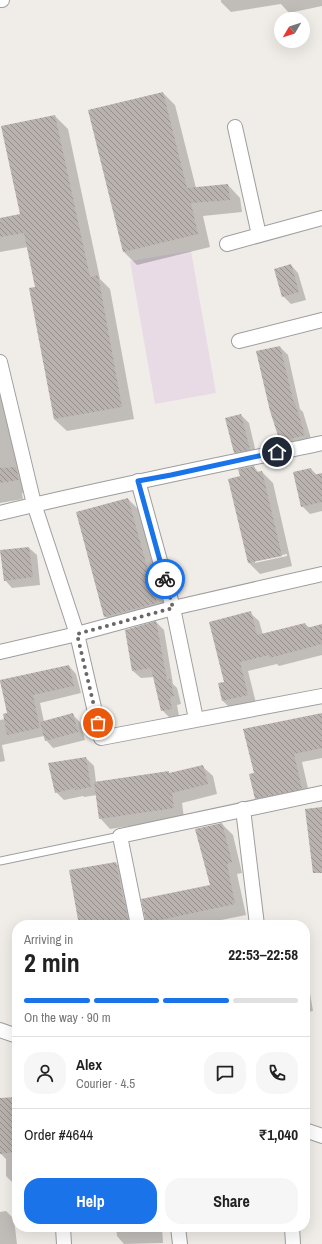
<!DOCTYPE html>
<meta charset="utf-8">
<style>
:root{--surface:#fff;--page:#f6f6f6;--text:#222;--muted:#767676;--line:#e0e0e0;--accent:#1a73e8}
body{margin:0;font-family:"Archivo Narrow",sans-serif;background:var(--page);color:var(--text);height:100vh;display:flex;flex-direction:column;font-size:15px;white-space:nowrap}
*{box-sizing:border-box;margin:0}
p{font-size:13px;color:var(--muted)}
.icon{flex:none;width:22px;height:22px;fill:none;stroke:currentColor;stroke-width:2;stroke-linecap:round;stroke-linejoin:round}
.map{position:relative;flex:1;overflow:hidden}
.details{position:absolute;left:12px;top:920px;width:298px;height:312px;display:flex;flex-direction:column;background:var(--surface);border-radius:16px;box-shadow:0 4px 16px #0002}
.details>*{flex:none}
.needle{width:26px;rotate:231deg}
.buttons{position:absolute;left:274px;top:12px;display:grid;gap:8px}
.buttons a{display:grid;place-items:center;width:36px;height:36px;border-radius:50%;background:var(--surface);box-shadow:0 4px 16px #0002;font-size:20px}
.pin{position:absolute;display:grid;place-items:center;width:34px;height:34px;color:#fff;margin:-17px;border:2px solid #fff;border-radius:50%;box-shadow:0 1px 4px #0007}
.courier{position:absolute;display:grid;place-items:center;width:40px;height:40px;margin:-20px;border:3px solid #1a73e8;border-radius:50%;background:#fff;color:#222;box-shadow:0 1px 5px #0007}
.summary em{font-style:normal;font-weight:800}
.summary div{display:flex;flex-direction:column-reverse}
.summary{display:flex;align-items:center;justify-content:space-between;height:68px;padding:0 12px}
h1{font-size:26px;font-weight:800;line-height:30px}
.bar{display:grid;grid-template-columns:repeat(4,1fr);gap:6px 4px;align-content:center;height:48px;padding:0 12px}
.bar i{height:5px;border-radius:3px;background:var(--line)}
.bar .selected{background:var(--accent)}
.bar p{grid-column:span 4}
.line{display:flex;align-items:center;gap:10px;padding:0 12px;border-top:1px solid var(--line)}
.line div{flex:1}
.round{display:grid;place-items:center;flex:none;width:42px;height:42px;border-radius:16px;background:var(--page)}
.action{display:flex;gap:8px;margin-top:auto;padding:8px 12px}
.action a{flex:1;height:46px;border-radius:16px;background:var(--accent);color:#fff;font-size:16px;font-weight:800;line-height:46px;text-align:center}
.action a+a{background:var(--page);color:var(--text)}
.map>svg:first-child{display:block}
</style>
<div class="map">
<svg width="322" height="1244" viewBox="0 0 322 1244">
<defs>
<pattern id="building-back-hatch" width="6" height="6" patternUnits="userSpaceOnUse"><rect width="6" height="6" fill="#b9b2ae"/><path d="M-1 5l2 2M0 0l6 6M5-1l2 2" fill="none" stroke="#96908d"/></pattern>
</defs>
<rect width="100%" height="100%" fill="#f0ede8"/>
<!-- industrial -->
<polygon fill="#e8dbe6" points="191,251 216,393 155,404 130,261"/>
<!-- shadow -->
<g fill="#0003" fill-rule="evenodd">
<polygon points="221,0 322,0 322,6 289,13 281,4 231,12 221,2"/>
<polygon points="163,93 175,105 196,188 228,185 240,198 242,212 203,216 210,247 137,265 124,252 89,110"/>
<polygon points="55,116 68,129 100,279 110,289 134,419 67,431 54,419 37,287 28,247 0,252 0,219 21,215"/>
<polygon points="291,265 298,273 306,300 291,304 283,296"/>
<polygon points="280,347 288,355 300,409 303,412 312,442 289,450 281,442 271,411"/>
<polygon points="0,362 18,470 28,480 31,492 22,493 23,499 0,503"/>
<polygon points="241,415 249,423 257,457 243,460 235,452"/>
<path d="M254 467 259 473 262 472 273 483 292 566 260 574 249 563 230 479 241 477ZM287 554V556L255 563V561Z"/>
<polygon points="311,469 317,475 322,474 322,511 310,514 302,506"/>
<polygon points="128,499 141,512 169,616 118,629 105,616"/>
<polygon points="29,548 37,555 40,585 12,588 5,580"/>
<polygon points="250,613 259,621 263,635 305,624 310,628 322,626 322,655 279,666 277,664 248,671 256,703 232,710 223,701 219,684 226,683"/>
<polygon points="156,622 164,630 173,684 177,688 181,704 177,705 179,716 170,718 162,710 154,677 141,678 133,671"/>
<polygon points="69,666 76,674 81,693 40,703 44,722 72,714 80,722 85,740 53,748 46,740 44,736 2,745 5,761 0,762 0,720 5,719 8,713 0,681"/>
<polygon points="322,714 322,758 302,762 310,797 265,807 256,798 255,774"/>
<polygon points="86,758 94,766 96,782 168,772 170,774 202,766 213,776 217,794 182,803 184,818 110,829 100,818 97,795 84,797 83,796 64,800 56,792"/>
<polygon points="222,824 233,835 242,873 237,874 246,915 197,925 147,925 143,900 211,886"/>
<polygon points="116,863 127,874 137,925 80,925"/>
<polygon points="305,967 306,969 313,1011 305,1013"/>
<polygon points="17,1097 17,1184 14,1184 6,1176 6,1159 0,1153 0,1099"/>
<polygon points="6,1211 14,1219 17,1244 0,1244 0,1212"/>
<polygon points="116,1227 162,1227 163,1243 124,1244 117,1236"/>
</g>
<!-- building -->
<g fill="url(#building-back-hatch)">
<polygon points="163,92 187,188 228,184 230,200 191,203 198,234 123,252 88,110"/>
<polygon points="55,115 90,277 98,275 122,407 54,419 29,288 35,287 24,233 0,237 0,218 20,214 1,126"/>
<polygon points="291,264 299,292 282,297 274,269"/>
<polygon points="280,346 294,403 295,403 305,435 280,442 270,411 256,351"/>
<polygon points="241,414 250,450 234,453 225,418"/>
<polygon points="254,466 256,472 262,471 282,556 248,563 228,479 240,476 238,469"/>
<polygon points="16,467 19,480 0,483 0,468"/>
<polygon points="311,468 313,475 322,473 322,502 301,507 293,472"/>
<polygon points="128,498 157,603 104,617 76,512"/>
<polygon points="29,547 33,577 4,581 0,550"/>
<polygon points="251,611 257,635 305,623 307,628 322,624 322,644 269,658 269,655 240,662 248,695 222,701 218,683 224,682 209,622"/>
<polygon points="156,621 167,680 170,679 174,696 170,697 172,709 161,711 151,668 132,671 125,630"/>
<polygon points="69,665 74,686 33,695 40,728 7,735 3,714 7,713 0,680"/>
<polygon points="73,713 78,732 45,741 40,722"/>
<polygon points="322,713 322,748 294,754 302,789 255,799 249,774 254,773 243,729"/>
<polygon points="86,757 91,787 75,790 75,788 55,793 48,763"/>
<polygon points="203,765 208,784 172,793 174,808 99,819 94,782 169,771 169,773"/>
<polygon points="322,807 322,873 313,873 305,809"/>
<polygon points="222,823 232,862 227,864 235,904 146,923 141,899 210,885 195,829"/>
<polygon points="116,862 124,903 125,903 129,925 79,925 69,870"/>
<polygon points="17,1097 17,1152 0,1154 0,1098"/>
</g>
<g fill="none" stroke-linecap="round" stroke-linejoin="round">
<defs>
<polyline id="service" points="0,861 120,836"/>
<g id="minor">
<polyline points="0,0 2,0"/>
<polyline points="235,127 259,235"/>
<polyline points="227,244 322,218"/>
<polyline points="239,341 322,320"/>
<polyline points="0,362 34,504 77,634 101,738 322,696"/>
<polyline points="138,481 173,608 196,719"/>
<path d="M0 513C107 487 215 466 322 443"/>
<polyline points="0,652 77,634 173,608 322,574"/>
<polyline points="243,809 257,925"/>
<polyline points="138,925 120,836 322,793"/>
<polyline points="0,1030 17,1036"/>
<polyline points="305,1130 322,1136"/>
<polyline points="63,1227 64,1244"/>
<polyline points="178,1227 180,1244"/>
<polyline points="292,1227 293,1244"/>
</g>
</defs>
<!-- service casing -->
<use href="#service" stroke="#9e9e9e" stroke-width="9"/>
<!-- minor casing -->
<use href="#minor" stroke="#9e9e9e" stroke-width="16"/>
<!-- service -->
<use href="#service" stroke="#fff" stroke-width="7"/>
<!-- minor -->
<use href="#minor" stroke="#fff" stroke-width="14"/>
</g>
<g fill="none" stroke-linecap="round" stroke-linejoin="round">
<!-- done -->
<polyline stroke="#696867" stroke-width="4" stroke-dasharray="0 7.2" points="98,723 77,634 173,608 165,579"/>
<!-- route -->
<polyline stroke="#1a73e8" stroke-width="5" points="165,579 138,481 171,475 277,452"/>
</g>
</svg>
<div class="buttons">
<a><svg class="needle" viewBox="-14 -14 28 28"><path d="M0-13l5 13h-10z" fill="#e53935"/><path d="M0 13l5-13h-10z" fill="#767676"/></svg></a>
</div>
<div class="pin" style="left:98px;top:723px;background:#ea580c"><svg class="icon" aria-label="bag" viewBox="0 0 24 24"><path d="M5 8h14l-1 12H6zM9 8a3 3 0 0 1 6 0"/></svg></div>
<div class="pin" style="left:277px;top:452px;background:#1f2937"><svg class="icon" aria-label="home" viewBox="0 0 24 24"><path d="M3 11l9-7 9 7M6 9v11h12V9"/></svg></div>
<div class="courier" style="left:165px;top:579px"><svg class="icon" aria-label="bike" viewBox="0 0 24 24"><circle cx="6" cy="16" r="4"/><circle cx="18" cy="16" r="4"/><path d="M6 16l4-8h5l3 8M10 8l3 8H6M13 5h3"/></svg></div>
<section class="details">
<div class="summary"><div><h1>2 min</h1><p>Arriving in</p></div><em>22:53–22:58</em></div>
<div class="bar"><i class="selected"></i><i class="selected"></i><i class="selected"></i><i></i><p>On the way · 90 m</p></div>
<div class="line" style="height:72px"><a class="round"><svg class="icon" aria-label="person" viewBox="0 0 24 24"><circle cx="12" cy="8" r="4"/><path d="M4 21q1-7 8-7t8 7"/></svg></a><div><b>Alex</b><p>Courier · 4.5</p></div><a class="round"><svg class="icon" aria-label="chat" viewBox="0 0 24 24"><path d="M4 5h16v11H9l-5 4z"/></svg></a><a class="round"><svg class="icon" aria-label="phone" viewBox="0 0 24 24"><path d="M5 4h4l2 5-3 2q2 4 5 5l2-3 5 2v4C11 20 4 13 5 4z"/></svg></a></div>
<div class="line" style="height:52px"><div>Order #4644</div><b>₹1,040</b></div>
<div class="action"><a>Help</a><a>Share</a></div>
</section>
</div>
